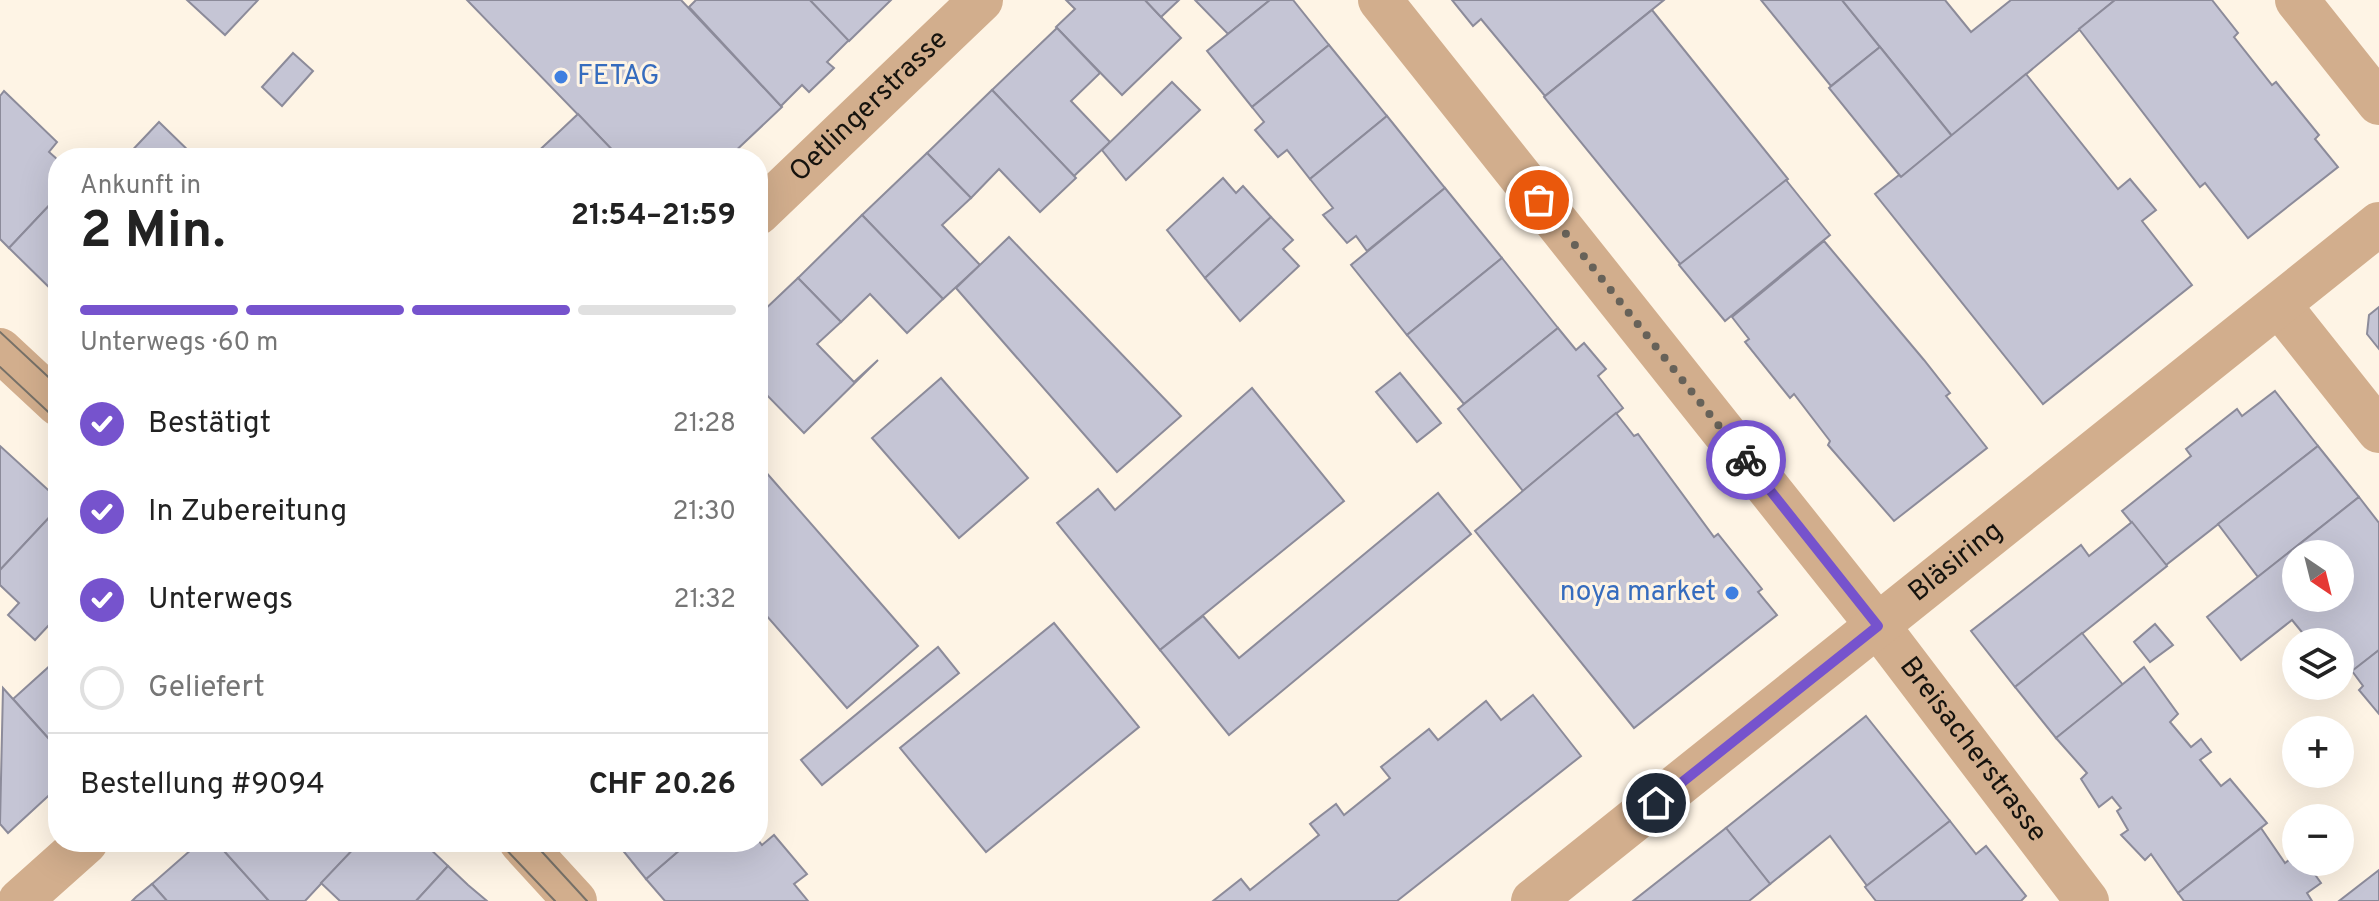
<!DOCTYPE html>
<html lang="de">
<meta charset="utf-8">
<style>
:root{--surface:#fff;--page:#f6f6f6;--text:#222;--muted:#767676;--line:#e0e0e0;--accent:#7653cd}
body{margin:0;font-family:Overpass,sans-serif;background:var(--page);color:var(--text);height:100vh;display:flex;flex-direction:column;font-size:30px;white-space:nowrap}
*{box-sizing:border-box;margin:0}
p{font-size:26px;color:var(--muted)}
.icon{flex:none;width:44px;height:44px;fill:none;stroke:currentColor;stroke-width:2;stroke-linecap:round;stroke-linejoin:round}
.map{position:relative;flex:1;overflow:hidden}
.panel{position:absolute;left:48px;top:148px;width:720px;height:704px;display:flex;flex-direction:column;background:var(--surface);border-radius:32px;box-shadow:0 8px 32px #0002}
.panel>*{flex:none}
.needle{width:52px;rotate:145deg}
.fabs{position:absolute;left:2282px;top:540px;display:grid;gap:16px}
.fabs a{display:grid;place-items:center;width:72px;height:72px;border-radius:50%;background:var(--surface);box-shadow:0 8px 32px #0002;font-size:40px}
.pin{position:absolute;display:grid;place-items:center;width:68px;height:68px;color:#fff;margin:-34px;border:4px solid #fff;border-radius:50%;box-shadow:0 2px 8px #0007}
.courier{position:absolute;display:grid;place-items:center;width:80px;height:80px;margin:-40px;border:6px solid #7653cd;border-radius:50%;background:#fff;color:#222;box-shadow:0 2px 10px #0007}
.summary em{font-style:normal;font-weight:700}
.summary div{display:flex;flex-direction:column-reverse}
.summary{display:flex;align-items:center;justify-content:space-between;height:136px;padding:0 32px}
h1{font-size:52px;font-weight:700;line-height:60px}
.bar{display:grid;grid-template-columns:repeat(4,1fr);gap:12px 8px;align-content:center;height:96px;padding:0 32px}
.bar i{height:10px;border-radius:6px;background:var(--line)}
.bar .selected{background:var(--accent)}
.bar p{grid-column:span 4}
.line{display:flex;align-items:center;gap:20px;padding:0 32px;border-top:2px solid var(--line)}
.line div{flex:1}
ol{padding:0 32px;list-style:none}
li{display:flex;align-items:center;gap:24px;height:88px}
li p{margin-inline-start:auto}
li .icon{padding:8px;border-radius:50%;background:var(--accent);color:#fff;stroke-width:4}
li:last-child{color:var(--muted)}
li i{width:44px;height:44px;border:4px solid var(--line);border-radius:50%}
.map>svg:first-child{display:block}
</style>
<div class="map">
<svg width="2379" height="901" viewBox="0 0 2379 901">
<rect width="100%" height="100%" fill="#fef4e5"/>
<!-- building -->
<g fill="#c5c5d5" stroke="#8c8b9a" stroke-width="2" fill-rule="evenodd">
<polygon points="187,0 258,0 225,35"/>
<polygon points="467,0 681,0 782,107 728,158 620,158"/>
<polygon points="696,0 810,0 849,40 827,62 834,68 809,92 802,85 781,106 689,7"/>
<polygon points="810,0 891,0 849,41"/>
<polygon points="1066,0 1145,0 1181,38 1122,95 1056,27 1075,9"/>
<polygon points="1145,0 1179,0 1161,17"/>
<polygon points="1195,0 1270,0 1228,34"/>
<polygon points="1270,0 1293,0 1329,45 1252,107 1207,51"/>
<polygon points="1452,0 1664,0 1545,96 1481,19 1473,26"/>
<polygon points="1761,0 1842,0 1880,47 1831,86"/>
<polygon points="1842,0 1945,0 1971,32 2011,0 2115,0 1952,136"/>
<polygon points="2115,0 2212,0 2238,33 2234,37 2272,85 2276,82 2319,135 2315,139 2338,167 2248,238 2205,183 2200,187 2079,29"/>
<polygon points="1652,10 1788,179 1681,265 1544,97"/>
<polygon points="1057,28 1100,73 1071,101 1110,142 1074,176 992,90"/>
<polygon points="1329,45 1387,116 1310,179 1287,150 1278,157 1255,130 1264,122 1252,107"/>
<polygon points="1880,47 1952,136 1901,177 1829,88"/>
<polygon points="293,53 313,71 282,106 262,87"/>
<polygon points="2026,74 2118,189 2130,179 2156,210 2142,221 2192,285 2043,404 1875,194 1899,175 1901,177"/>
<polygon points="1172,82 1200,110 1126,180 1102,150"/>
<polygon points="992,90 1076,178 1040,212 999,169 971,198 927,153"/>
<polygon points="4,91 57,142 49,152 58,160 58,196 9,248 0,239 0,96"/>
<polygon points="578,114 620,158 531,158 561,130"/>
<polygon points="1387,116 1445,188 1367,251 1356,236 1347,243 1323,215 1333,208 1310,179"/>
<polygon points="159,122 194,156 125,158"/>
<polygon points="927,153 971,198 942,225 980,265 943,299 862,215"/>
<polygon points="1223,178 1236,193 1243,186 1271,217 1205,278 1167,230"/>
<polygon points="1786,180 1830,235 1725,321 1679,265"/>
<polygon points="1445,188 1502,258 1407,335 1351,265"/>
<polygon points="58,196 58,296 9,248"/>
<polygon points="862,215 943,299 907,333 870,294 841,322 798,278"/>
<polygon points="1271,217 1293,240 1283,249 1299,266 1240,321 1205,278"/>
<polygon points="1009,237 1181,416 1117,472 956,288"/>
<polygon points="1824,241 1924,360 1950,393 1946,396 1987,448 1894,521 1828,445 1830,441 1794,394 1790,398 1745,342 1749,339 1732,317"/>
<polygon points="1502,258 1558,328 1464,404 1407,335"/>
<polygon points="798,278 841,322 817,344 854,382 878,360 804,433 758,386 758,316"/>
<polygon points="2379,307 2379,349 2367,334 2369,315"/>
<polygon points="1558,328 1576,350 1584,343 1606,369 1598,376 1623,408 1523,491 1458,409"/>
<polygon points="1400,373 1441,423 1417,442 1376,392"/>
<polygon points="941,378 1028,478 959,538 872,438"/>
<polygon points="1252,388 1344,501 1160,650 1057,523 1098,489 1115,510"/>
<polygon points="2275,391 2318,446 2166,565 2122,511 2191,456 2186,449 2237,409 2242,416"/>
<polygon points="1616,413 1634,436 1638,434 1714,537 1718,534 1762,589 1758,592 1777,615 1634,728 1475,531"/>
<polygon points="0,446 58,499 58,508 0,570"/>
<polygon points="2318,446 2359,497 2258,577 2218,524"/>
<polygon points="764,470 918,646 847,708 758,606 758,475"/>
<polygon points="1438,493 1471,534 1229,735 1160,650 1203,616 1239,658"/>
<path d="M2359 497 2379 523V650L2348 675 2340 665V642H2310L2292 620 2241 660 2207 617ZM2296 554H2340V598H2296Z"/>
<polygon points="58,508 58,633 49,625 35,640 8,615 19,603 0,585 0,570"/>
<polygon points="2132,522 2167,566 2015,687 1971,631 2081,545 2089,556"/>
<polygon points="1054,623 1139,727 986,852 900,748"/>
<polygon points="2155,624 2173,645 2150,662 2134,642"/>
<polygon points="2082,633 2123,685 2056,738 2015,687"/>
<polygon points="938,647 959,673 822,785 801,760"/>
<polygon points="2379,650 2379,714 2359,690 2363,686 2352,671"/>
<polygon points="53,663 58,668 58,749 13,699"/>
<polygon points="2144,667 2178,714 2170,722 2191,747 2201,739 2211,752 2200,760 2221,786 2230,779 2267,823 2178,893 2151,854 2145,860 2121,835 2128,830 2117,811 2121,808 2112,797 2099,807 2081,779 2087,773 2056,738"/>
<polygon points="3,688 58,749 58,787 8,833 0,824"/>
<polygon points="1533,695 1581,756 1397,901 1213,901 1241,879 1250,890 1319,835 1310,824 1336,804 1344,815 1390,778 1381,767 1429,729 1438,740 1486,701 1501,720"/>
<polygon points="1866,716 1950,821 1868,887 1830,836 1770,884 1726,828"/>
<polygon points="1950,821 1976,854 1986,846 2026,896 2021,901 1876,901 1865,887"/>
<polygon points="1726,828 1770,884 1749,901 1633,901"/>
<polygon points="2261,828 2285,863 2296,855 2296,862 2306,862 2321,883 2307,893 2312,901 2184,901 2178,893"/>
<polygon points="774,835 807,874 794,884 808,901 665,901 646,879 689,842 758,840 762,845"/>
<polygon points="200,842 216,842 269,901 167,901 152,884"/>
<polygon points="216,842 360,842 305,901 269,901"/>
<polygon points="360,842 423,842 448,866 416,901 340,901 321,883"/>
<polygon points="616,842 689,842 646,879"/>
<polygon points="448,866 468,885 487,901 416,901"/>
<polygon points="2379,870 2379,901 2339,901"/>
<polygon points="152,884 167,901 132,901 136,897"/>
</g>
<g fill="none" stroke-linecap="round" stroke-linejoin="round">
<!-- minor -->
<g stroke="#d2ae8d" stroke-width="44">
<path id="s1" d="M1380 0 1878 626 2087 901"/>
<polyline points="2297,0 2379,103"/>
<path id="s2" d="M758 213 981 0"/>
<polyline points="2279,305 2379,431"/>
<polyline points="20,901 86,842"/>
<path id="s3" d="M1533 901 2379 224"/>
</g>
<!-- tertiary -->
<g stroke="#d2ae8d" stroke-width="44">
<polyline points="0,350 58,404"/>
<polyline points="521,842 575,901"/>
</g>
<!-- tram -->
<g stroke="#777168" stroke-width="2">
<polyline points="0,332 58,386"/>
<polyline points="0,367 58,421"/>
<polyline points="499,842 555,901"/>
<polyline points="533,842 587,901"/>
</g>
</g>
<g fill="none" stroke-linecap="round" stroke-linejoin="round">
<!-- done -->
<polyline stroke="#676259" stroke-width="8" stroke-dasharray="0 14.4" points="1539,200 1746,460"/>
<!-- route -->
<polyline stroke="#7653cd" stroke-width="10" points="1656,803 1878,626 1746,460"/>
</g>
<!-- markers -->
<g fill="#3f7fe0" stroke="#fef4e5" stroke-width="3">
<circle cx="561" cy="77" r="8"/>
<circle cx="1732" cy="593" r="8"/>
</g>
<g text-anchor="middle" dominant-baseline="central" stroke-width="6" stroke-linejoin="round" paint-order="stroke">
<!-- shop labels -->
<g font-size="28" fill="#366cbe" stroke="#fef4e5" text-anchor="start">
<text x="577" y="77">FETAG</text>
<text x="1716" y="593" text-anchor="end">noya market</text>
</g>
<!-- street labels -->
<g font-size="28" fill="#16130e" stroke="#fef4e5">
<text stroke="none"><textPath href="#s2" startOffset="154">Oetlingerstrasse</textPath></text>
<text stroke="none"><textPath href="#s3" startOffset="542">Bläsiring</textPath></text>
<text stroke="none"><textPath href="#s1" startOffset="956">Breisacherstrasse</textPath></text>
</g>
</g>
</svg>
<div class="fabs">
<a><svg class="needle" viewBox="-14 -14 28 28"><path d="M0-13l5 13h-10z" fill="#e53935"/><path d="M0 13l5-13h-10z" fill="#767676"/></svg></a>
<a><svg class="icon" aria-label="layers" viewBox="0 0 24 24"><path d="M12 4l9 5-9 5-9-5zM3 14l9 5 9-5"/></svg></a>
<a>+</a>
<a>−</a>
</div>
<div class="pin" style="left:1539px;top:200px;background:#ea580c"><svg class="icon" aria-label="bag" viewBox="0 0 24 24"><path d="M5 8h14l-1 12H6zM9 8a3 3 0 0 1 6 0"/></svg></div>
<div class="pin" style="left:1656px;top:803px;background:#1f2937"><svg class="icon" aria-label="home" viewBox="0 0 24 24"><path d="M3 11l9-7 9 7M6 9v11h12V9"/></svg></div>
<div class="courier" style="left:1746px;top:460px"><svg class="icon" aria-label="bike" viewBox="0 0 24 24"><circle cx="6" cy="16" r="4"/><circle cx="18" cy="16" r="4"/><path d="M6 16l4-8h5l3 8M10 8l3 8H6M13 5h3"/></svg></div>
<section class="panel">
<div class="summary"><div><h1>2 Min.</h1><p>Ankunft in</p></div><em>21:54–21:59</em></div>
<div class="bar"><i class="selected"></i><i class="selected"></i><i class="selected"></i><i></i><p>Unterwegs · 60 m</p></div>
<ol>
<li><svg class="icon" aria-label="check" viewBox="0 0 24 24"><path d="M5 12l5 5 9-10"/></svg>Bestätigt<p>21:28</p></li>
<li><svg class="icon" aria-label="check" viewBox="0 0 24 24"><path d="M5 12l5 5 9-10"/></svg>In Zubereitung<p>21:30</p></li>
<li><svg class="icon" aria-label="check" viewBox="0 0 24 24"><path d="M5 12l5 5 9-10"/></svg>Unterwegs<p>21:32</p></li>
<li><i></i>Geliefert</li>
</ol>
<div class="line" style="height:104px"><div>Bestellung #9094</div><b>CHF 20.26</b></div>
</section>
</div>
